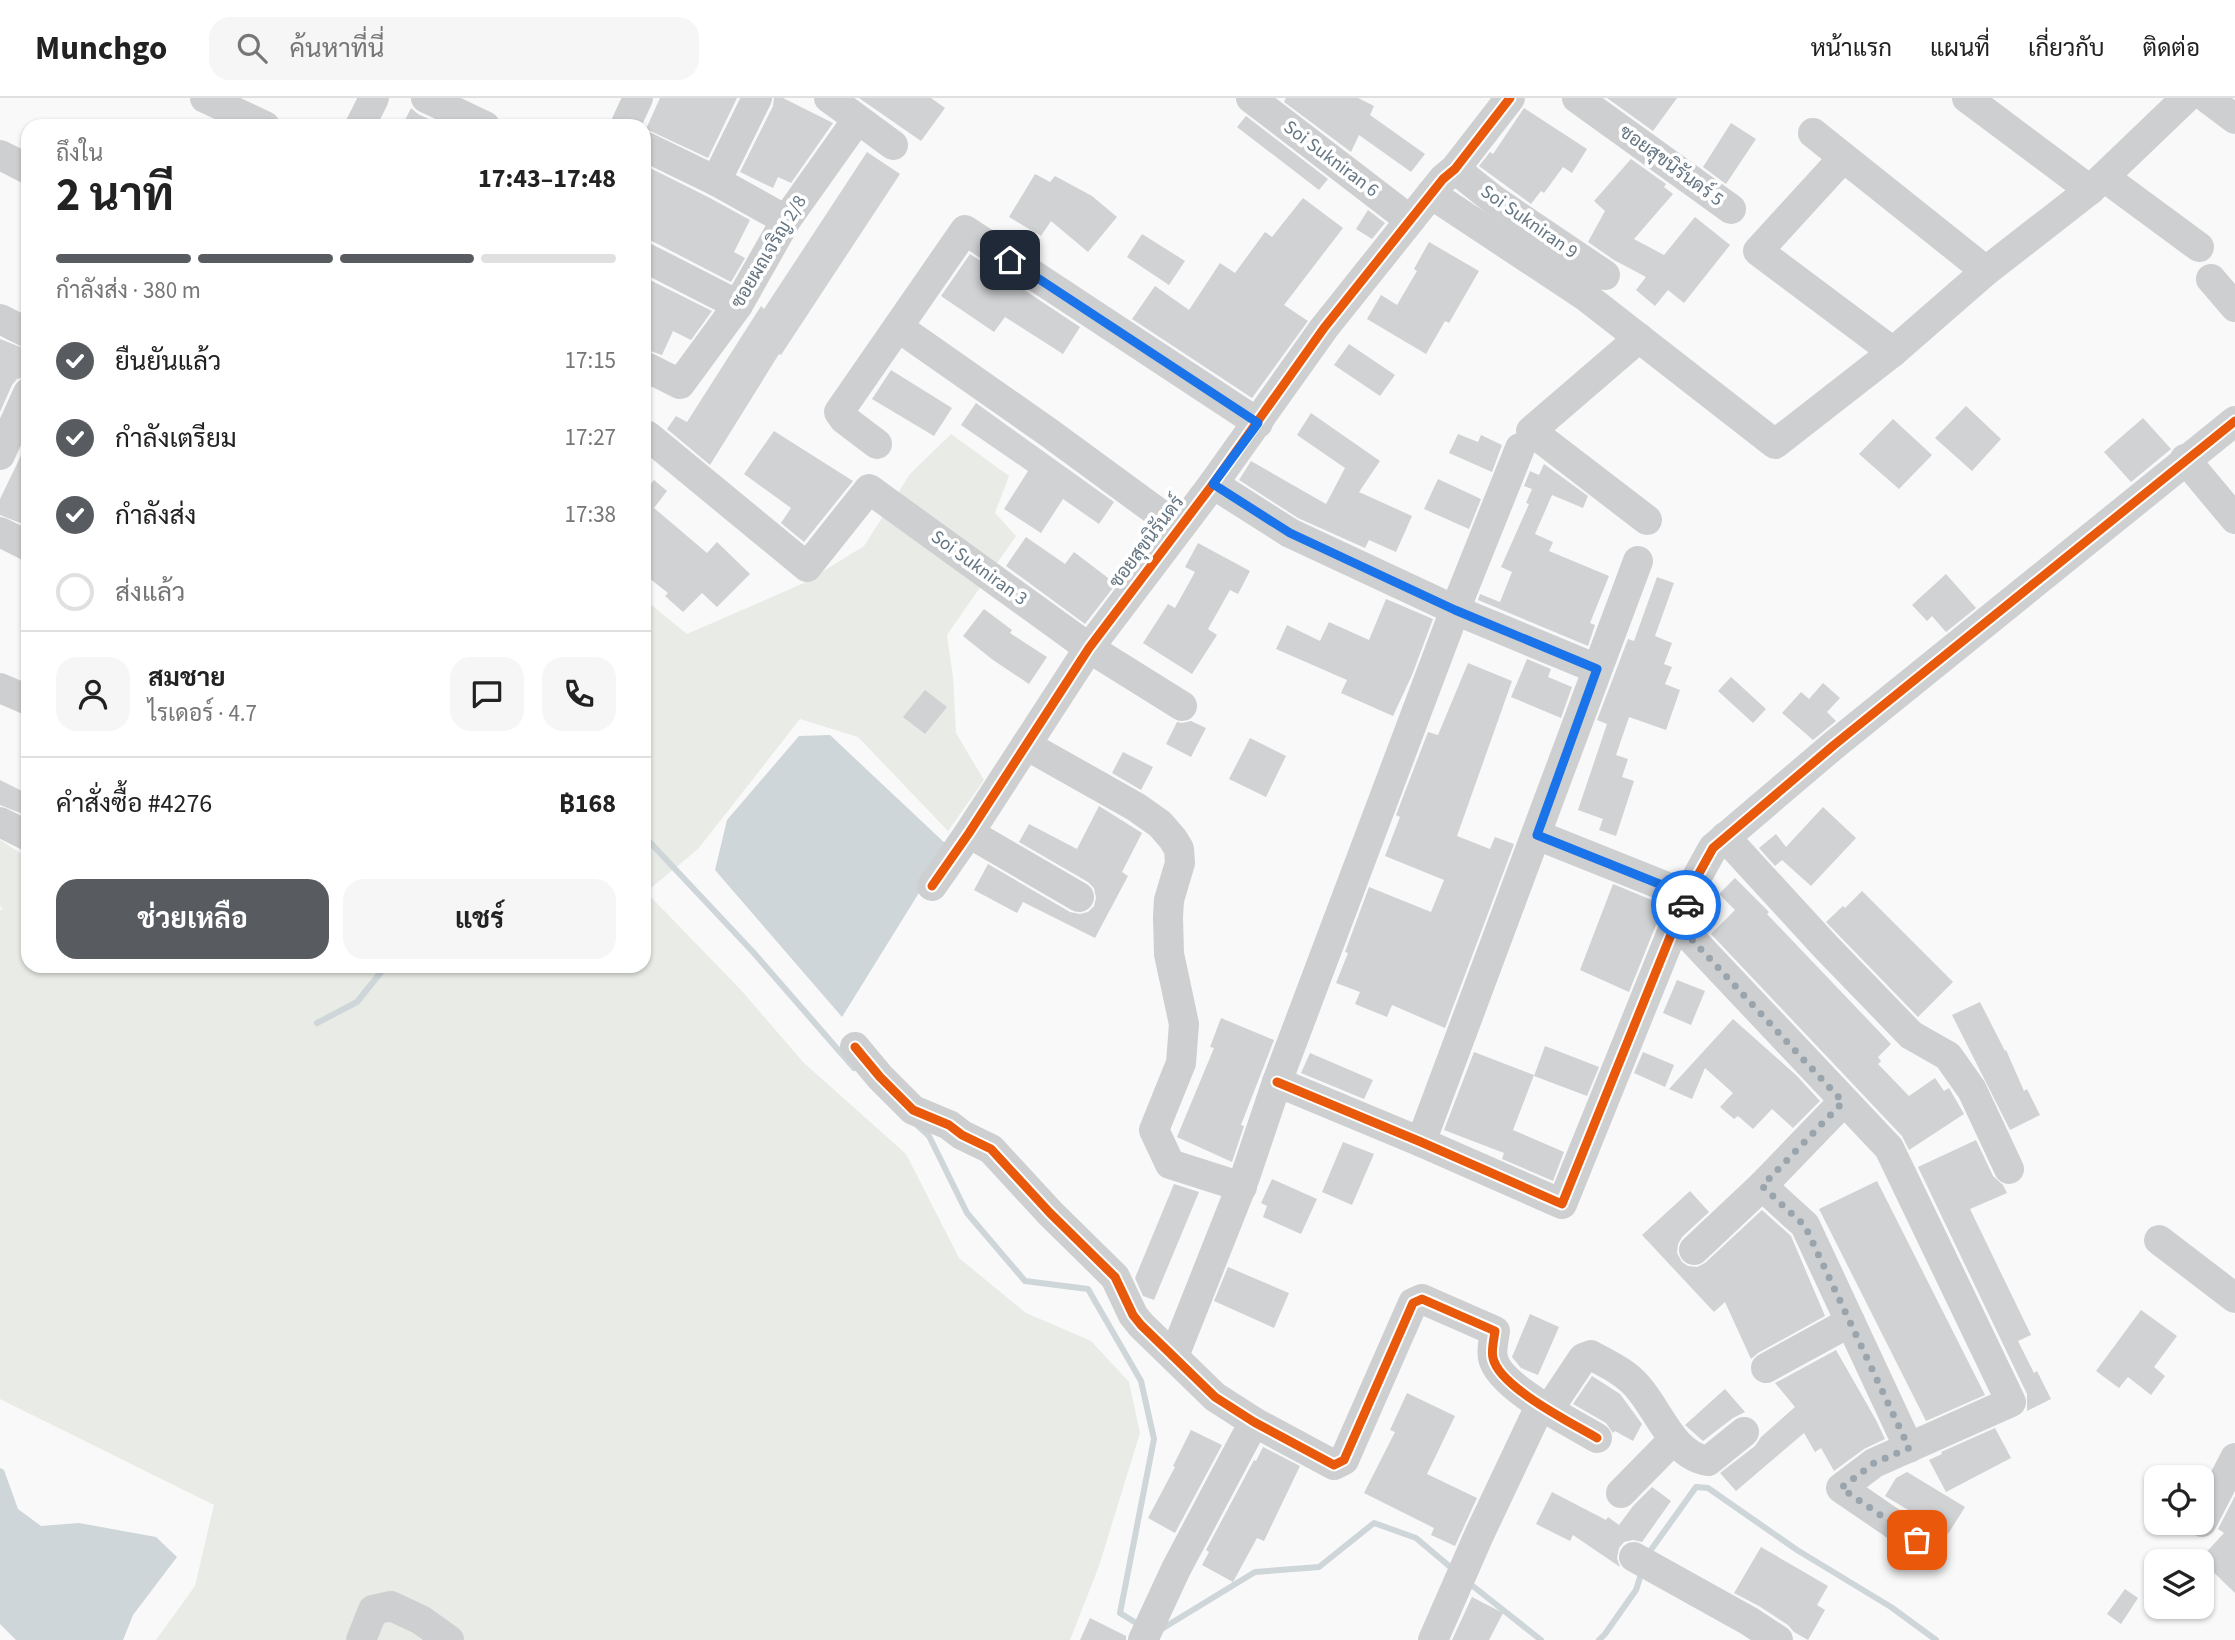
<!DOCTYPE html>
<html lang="th">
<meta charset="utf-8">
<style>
:root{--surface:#fff;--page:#f6f6f6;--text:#222;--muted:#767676;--line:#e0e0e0;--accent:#585c60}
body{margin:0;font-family:"Source Sans 3",Sarabun,sans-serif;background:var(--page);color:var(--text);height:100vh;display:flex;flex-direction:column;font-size:26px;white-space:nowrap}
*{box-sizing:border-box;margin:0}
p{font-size:23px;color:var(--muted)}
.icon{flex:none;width:38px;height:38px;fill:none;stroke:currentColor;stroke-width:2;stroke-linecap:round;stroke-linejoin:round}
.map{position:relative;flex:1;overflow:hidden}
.side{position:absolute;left:21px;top:21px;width:630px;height:854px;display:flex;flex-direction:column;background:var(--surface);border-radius:21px;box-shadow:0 2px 5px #0004}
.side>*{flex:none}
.tools{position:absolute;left:2144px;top:1367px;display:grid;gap:14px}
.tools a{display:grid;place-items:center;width:70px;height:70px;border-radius:14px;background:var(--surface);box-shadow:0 2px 5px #0004;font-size:35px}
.pin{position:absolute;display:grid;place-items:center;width:60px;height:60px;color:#fff;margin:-30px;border-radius:14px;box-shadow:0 4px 10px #0006}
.courier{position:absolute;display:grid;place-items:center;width:70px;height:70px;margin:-35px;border:5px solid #1a73e8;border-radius:50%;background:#fff;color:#222;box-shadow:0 2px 9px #0007}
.headline em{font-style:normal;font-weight:700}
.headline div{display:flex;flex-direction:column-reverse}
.headline{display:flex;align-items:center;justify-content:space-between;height:119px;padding:0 35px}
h1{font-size:46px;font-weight:700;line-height:52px}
.bar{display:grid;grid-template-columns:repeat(4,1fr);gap:10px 7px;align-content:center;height:84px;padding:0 35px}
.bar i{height:9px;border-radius:5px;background:var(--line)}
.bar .active{background:var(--accent)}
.bar p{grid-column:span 4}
.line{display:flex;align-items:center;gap:18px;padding:0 35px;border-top:2px solid var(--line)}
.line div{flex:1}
.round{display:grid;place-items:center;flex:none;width:74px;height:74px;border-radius:21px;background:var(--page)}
ol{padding:0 35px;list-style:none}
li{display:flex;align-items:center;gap:21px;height:77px}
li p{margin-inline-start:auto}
li .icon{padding:7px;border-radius:50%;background:var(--accent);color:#fff;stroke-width:4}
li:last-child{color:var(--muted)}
li i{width:38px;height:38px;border:4px solid var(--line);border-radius:50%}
.button{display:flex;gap:14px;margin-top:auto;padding:14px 35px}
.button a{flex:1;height:80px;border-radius:21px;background:var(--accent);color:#fff;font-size:28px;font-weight:700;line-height:80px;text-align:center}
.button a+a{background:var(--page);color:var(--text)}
header{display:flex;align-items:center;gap:42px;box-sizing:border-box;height:98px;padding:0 35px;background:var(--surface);border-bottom:2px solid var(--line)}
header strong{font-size:33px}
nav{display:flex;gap:38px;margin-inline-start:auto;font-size:24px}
.search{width:490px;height:63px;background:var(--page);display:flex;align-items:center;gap:18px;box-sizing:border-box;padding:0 24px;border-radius:21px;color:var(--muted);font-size:26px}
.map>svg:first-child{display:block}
</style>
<header>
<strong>Munchgo</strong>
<div class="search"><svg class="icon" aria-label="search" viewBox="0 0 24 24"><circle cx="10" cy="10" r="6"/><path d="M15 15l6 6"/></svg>ค้นหาที่นี่</div>
<nav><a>หน้าแรก</a><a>แผนที่</a><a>เกี่ยวกับ</a><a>ติดต่อ</a></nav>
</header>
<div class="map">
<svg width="2235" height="1542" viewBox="0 0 2235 1542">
<rect width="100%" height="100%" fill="#f9f9f9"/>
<!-- green -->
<polygon fill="#e8ebe6" points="951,336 1009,378 995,415 1016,438 947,537 953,579 956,635 984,682 948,733 858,639 800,621 698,751 646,794 741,892 803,964 906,1056 959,1160 1026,1215 1091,1243 1129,1284 1140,1335 1099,1468 1070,1542 156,1542 195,1488 214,1407 0,1301 0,812 3,811 0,808 0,742 28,760 28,868 644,868 644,501 687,536 804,485 864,448 910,376"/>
<!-- water -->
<g fill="#ced6d9">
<polygon points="830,637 948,748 842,919 715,772 727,722 799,638"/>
<polygon points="0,1370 4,1372 18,1411 41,1428 79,1425 156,1439 177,1459 133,1517 123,1542 16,1542 0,1526"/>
</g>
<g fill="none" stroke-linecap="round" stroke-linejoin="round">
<!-- stream -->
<g stroke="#ced6d9" stroke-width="6">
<polyline points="644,738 753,854 854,970"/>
<polyline points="317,925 357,904 386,868"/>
<polyline points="917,1027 929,1038 967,1115 1025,1183 1088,1191 1141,1283 1154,1341 1120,1515 1141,1528"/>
<polyline points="1648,1456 1696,1389 1708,1390 1797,1452 1891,1509 1936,1542"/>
<polyline points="1469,1485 1541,1542"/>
<polyline points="1160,1532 1255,1474 1319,1469 1374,1425 1416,1440 1455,1473"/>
<polyline points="1599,1542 1605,1536 1636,1492 1642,1473"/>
</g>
</g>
<!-- building -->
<g fill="#d0d2d3">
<polygon points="660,0 737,0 708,60 646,31"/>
<polygon points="774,0 783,0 833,25 791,85 778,79 773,90 740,74 773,8"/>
<polygon points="859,0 931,0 945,10 921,43"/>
<polygon points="1286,0 1358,0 1374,8 1370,17 1425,56 1411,74 1359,37 1351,54 1284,4"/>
<polygon points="1607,0 1677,0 1653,33"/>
<polygon points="411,10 418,16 444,28 402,28"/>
<polygon points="1524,10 1587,51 1572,75 1563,69 1544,95 1541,93 1531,106 1479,68 1490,54 1493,56"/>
<polygon points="1246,18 1328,81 1319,92 1237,29"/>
<polygon points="1731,25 1756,41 1726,86 1703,69"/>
<polygon points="867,54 900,76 781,257 779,256 710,367 667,331 676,318 687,324 761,208 764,211"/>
<polygon points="1631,61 1666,86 1664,89 1673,96 1634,141 1664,157 1695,119 1730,147 1684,205 1668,192 1655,208 1636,192 1646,179 1614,162 1588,144 1605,113 1594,103"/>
<polygon points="644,67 708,99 750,122 734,154 745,160 731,184 652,143 644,142"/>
<polygon points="1035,76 1050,84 1055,78 1092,98 1117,119 1088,154 1051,123 1041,138 1009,119"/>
<polygon points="1303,100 1343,130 1284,207 1308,223 1252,300 1132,221 1155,188 1189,212 1220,165 1235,175 1265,134 1272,139"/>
<polygon points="1368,112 1385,125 1372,141 1356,131"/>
<polygon points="1142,136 1185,163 1169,187 1127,159"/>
<polygon points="1429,144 1479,173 1449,225 1445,223 1426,256 1367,221 1381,197 1397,207 1417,173 1414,171"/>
<polygon points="970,156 1080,229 1063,256 1005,219 994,234 941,198"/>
<polygon points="644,179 712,213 691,242 673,233 662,257 644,251"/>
<polygon points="0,241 28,252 28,269 24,279 17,281 12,287 0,314"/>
<polygon points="1349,246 1395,277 1380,298 1334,267"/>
<polygon points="891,272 952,310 934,338 872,301"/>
<polygon points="976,305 1114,404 1099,426 1063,401 1041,435 1004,411 1028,373 961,327"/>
<polygon points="1966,308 2001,341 1972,373 1935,340"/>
<polygon points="1311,315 1380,363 1359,394 1412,418 1396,454 1369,442 1365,450 1298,420 1239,382 1251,363 1326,406 1345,370 1297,337"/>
<polygon points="2143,320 2171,351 2131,384 2104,354"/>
<polygon points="1893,321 1932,357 1899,391 1859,356"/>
<polygon points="774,333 853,383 804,444 781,425 791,410 744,376"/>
<polygon points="1458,336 1478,344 1481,337 1502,347 1492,374 1449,355"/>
<polygon points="28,343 28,428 0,417 0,401"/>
<polygon points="1544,366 1588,398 1583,410 1552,397 1535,436 1553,444 1549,453 1609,478 1590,525 1595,527 1588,548 1478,502 1480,496 1500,504 1512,474 1501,469 1529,406 1526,405 1532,391 1524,388 1530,373 1539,377"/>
<polygon points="1438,381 1481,401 1469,431 1424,411"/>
<polygon points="654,382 667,393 654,410 707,455 717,444 750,476 717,509 702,495 683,514 665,498 668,495 644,476 644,394"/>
<polygon points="1026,439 1065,466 1074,454 1116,486 1085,526 1006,468"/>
<polygon points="1198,445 1250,473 1238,496 1230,492 1208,531 1217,537 1192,576 1143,545 1168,506 1175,510 1195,474 1185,469"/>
<polygon points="1946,476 1976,510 1946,534 1932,518 1927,523 1912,507"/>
<polygon points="1657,479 1674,485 1655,538 1672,545 1664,566 1672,569 1665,586 1680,592 1666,632 1629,619 1616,657 1628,661 1622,679 1634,683 1616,738 1599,732 1603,721 1578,712 1607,626 1597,622 1628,541 1634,543"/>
<polygon points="1386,501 1433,521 1412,577 1393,618 1341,595 1347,582 1276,551 1287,527 1320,543 1329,524 1369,542"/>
<polygon points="984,511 1012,532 1010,535 1047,559 1029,586 993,562 963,538"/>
<polygon points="1527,561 1551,571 1548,579 1572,589 1561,620 1511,599"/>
<polygon points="1468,565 1512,583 1457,738 1490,751 1495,739 1514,746 1445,930 1392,907 1387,919 1355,906 1360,894 1336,885 1348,855 1345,854 1369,789 1431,814 1444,782 1385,758 1400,719 1396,717 1428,634 1438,637"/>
<polygon points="1731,579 1766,611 1753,625 1718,593"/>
<polygon points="1823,585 1840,600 1827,614 1836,623 1813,642 1782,615 1801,594 1809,601"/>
<polygon points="925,592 947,609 925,636 903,619"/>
<polygon points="1191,623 1206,630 1191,659 1166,646 1177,624 1182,625"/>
<polygon points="1250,640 1286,658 1266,699 1229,681"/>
<polygon points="1123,654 1153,669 1141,692 1112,675"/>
<polygon points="0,682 28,696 28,718 0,707"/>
<polygon points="1099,708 1142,735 1122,774 1128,778 1095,840 1023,804 1017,815 974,792 988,766 1070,814 1080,816 1088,814 1094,808 1096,800 1094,790 1088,784 1019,744 1029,726 1077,751"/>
<polygon points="1823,709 1856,740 1811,788 1782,762 1775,768 1759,750 1776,736 1786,749"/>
<polygon points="1735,780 1769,814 1767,816 1891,946 1878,959 1881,963 1878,966 1909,998 1935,980 1944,993 1949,990 1964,1016 1909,1052 1902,1038 1711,836 1735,812 1719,796"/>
<polygon points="1613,786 1664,807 1629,894 1580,872"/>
<polygon points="1862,793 1953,884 1918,919 1826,824 1843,808 1845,810"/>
<polygon points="1677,882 1705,893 1691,927 1663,915"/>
<polygon points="1980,904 2005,953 2006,952 2024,993 2027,991 2040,1017 2010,1032 1952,917"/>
<polygon points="1221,920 1274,942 1241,1027 1244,1028 1232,1064 1177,1039 1214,950 1210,949"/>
<polygon points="1733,921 1797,978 1820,1003 1793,1030 1772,1011 1753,1031 1738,1018 1734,1021 1720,1009 1733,995 1705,970 1692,1001 1669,991"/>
<polygon points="1545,948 1599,969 1587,998 1534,978"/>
<polygon points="1474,954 1534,977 1513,1032 1564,1054 1553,1083 1502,1061 1504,1055 1444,1032"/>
<polygon points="1643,954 1674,967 1665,989 1634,975"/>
<polygon points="1310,955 1373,982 1364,1001 1301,975"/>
<polygon points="1976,1042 1993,1078 2003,1087 2007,1095 1970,1111 2031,1237 2018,1243 2034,1275 2037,1273 2051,1301 2027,1313 2027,1296 1918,1069"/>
<polygon points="1343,1044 1374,1056 1352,1107 1322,1094"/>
<polygon points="1272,1081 1317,1101 1301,1136 1263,1119 1267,1108 1261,1105"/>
<polygon points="1877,1083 1985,1297 1926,1323 1819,1111"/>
<polygon points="1174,1086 1199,1094 1154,1202 1143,1198 1135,1180"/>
<polygon points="1690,1093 1709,1114 1682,1139 1678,1146 1677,1155 1682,1164 1688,1168 1697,1169 1705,1165 1762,1112 1791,1138 1825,1218 1758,1255 1751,1261 1725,1204 1714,1214 1642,1137"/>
<polygon points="1228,1169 1289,1195 1274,1230 1214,1203"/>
<polygon points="2141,1212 2177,1238 2154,1269 2165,1278 2151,1297 2128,1279 2119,1290 2096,1273"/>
<polygon points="1530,1216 1559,1229 1538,1277 1521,1270 1512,1259"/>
<polygon points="1836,1252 1876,1322 1885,1341 1864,1351 1834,1373 1821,1350 1815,1354 1804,1335 1736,1393 1720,1375 1755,1348 1761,1339 1795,1309 1775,1285"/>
<polygon points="1592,1278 1620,1296 1642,1326 1633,1343 1615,1333 1613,1335 1606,1325 1573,1306"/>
<polygon points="1725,1291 1745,1314 1733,1320 1703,1343 1685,1327"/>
<polygon points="1407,1295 1455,1318 1427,1376 1477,1400 1455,1448 1431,1437 1434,1430 1364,1395 1395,1334 1390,1332"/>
<polygon points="1995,1330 2011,1360 1946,1394 1929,1362 1942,1356 1941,1354"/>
<polygon points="1191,1332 1222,1347 1175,1435 1148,1420 1175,1369 1173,1368"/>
<polygon points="1263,1349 1300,1368 1264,1443 1257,1440 1233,1484 1202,1467 1209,1454 1206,1452 1254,1362 1256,1363"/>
<polygon points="1907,1374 1965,1409 1948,1436 1885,1398 1896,1380"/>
<polygon points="1652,1389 1671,1403 1642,1444 1633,1442 1624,1444 1619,1450 1617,1460 1620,1469 1573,1437 1570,1443 1536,1426 1552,1394 1606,1422 1608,1419 1619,1427 1633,1408"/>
<polygon points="2235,1398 2235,1495 2200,1461 2224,1435 2218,1431"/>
<polygon points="1761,1449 1828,1488 1817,1507 1825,1512 1808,1542 1794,1534 1788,1527 1759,1508 1734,1495"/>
<polygon points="2125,1491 2138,1500 2121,1526 2107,1516"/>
<polygon points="1472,1499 1503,1515 1489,1542 1452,1542"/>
<polygon points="1090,1520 1126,1538 1126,1542 1080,1542"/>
</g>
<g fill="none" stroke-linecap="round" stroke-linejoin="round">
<!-- minor -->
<g stroke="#cecfd0" stroke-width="30">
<polyline points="205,0 265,28"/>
<polyline points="426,0 485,28"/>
<polyline points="829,0 893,47"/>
<polyline points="1251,0 1410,122"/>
<polyline points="1577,0 1731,111"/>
<polyline points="1967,0 2090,92"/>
<polyline points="2207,0 2235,21"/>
<polyline points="360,28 374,0"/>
<polyline points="625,28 638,0"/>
<polyline points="1813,35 1986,173"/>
<polyline points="644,48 716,83 786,122"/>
<polyline points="0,57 28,71"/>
<polyline points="1843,60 1758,153 1893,254"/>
<polyline points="1455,71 1494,102 1605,177"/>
<polyline points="2104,79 2199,149"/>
<polyline points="716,83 757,0"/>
<polyline points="1431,96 1585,198 1775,346 1893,254 1986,173 2090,92 2186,0"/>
<polyline points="644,159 738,207"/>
<polyline points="2211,181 2235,209"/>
<polyline points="0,221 28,235"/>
<polyline points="898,229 1048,334 1179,430"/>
<polyline points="1639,240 1531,333 1647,422"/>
<polyline points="644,268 680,286 738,207 786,122 857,22"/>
<polyline points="648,338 807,469 869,391 1089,550 1182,608"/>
<polyline points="877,346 844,321 839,314 965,132 1258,325"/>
<polyline points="0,357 28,295"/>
<polyline points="2185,361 2235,421"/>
<polyline points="1213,386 1290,435 1455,512 1597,571"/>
<polyline points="0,434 28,448"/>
<polyline points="0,590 28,602"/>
<polyline points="1026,647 1136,709 1160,726 1173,741 1179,751 1180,765 1169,802 1168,819 1169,856 1184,926 1181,965 1154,1032 1170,1066 1242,1089"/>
<polyline points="0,724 28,738"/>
<polyline points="969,735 1079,799"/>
<polyline points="1537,737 1687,797"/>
<polyline points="1725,739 1825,848 1911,937 1948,958 1972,992 2009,1071"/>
<polyline points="932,788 969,735 1089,550 1213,386 1324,230 1443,81 1455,71 1510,0"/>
<polyline points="1687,804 1685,834 1889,1050 2011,1304 1874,1365 1841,1390 1917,1442"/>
<path d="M855 949 880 979 913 1012 949 1027 962 1037 991 1051 1050 1115 1115 1179 1133 1217 1141 1227 1215 1299 1254 1324 1334 1367 1344 1362 1413 1205 1422 1201 1495 1233C1494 1241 1491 1253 1493 1260 1499 1289 1572 1325 1597 1340"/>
<polyline points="1277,984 1421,1044 1562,1106 1687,797 1713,750 1834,647 2235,323"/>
<polyline points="1421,1044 1638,463"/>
<polyline points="1762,1088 1805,1127 1909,1350"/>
<polyline points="2159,1142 2235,1200"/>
<polyline points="1694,1152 1762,1088 1843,1004"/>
<polyline points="1174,1258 1245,1079 1277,984 1455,512 1520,350"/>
<polyline points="1766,1270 1850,1224"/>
<path d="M1549 1311 1583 1260 1591 1257C1607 1266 1625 1274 1637 1288 1659 1312 1672 1357 1708 1363L1744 1334"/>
<polyline points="1621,1395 1673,1342"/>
<polyline points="2202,1424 2235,1360"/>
<polyline points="1634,1459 1749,1523 1778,1542"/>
<polyline points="361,1542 373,1512 391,1508 421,1522 449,1542"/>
<polyline points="1143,1542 1176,1471 1254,1324"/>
<polyline points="1433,1542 1479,1437 1541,1306"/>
</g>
<defs>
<g id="cycleway">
<polyline points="932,788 969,735 1089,550 1213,386 1324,230 1443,81 1455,71 1510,0"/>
<path d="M855 949 880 979 913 1012 949 1027 962 1037 991 1051 1050 1115 1115 1179 1133 1217 1141 1227 1215 1299 1254 1324 1334 1367 1344 1362 1413 1205 1422 1201 1495 1233C1494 1241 1491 1253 1493 1260 1499 1289 1572 1325 1597 1340"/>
<polyline points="1277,984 1421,1044 1562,1106 1687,797 1713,750 1834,647 2235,323"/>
</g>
</defs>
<!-- cycleway casing -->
<use href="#cycleway" stroke="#fff" stroke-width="13"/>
<!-- cycleway -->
<use href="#cycleway" stroke="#e8590c" stroke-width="9"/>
</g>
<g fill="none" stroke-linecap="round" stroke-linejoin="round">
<!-- done -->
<polyline stroke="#99a4ac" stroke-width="7" stroke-dasharray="0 12.6" points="1686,807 1685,834 1843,1004 1762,1088 1805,1128 1909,1350 1874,1365 1841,1390 1917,1442"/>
<!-- route -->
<polyline stroke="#1a73e8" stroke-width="9" points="1010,162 1258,325 1213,386 1290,435 1455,512 1597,571 1537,737 1687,797 1686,807"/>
</g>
<g text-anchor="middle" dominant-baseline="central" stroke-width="7" stroke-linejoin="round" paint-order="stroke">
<!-- street labels -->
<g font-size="19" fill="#657683" stroke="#fff">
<text transform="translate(1331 61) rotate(37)">Soi Sukniran 6</text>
<text transform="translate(1671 68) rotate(36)">ซอยสุขนิรันดร์ 5</text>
<text transform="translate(1529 124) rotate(35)">Soi Sukniran 9</text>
<text transform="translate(769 154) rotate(-59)">ซอยผถเจริญ 2/8</text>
<text transform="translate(1147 444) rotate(-53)">ซอยสุขนิรันดร์</text>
<text transform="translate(979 470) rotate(36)">Soi Sukniran 3</text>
</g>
</g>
</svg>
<div class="tools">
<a><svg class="icon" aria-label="locate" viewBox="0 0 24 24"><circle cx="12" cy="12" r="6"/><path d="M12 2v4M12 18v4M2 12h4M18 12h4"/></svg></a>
<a><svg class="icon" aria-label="layers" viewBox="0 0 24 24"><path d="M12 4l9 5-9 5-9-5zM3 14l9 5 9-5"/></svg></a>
</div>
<div class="pin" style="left:1917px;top:1442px;background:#ea580c"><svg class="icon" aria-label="bag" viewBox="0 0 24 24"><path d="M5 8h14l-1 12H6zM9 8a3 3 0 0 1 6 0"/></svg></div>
<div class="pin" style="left:1010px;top:162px;background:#1f2937"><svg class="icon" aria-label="home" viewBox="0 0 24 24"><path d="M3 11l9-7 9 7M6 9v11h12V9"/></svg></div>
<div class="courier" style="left:1686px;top:807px"><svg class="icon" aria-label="car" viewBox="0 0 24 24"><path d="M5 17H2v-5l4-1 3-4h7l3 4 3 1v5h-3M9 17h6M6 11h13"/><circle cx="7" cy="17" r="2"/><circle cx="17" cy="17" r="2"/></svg></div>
<section class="side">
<div class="headline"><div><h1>2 นาที</h1><p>ถึงใน</p></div><em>17:43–17:48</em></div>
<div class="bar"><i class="active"></i><i class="active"></i><i class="active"></i><i></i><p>กำลังส่ง · 380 m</p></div>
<ol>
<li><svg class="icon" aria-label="check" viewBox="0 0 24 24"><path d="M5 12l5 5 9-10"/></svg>ยืนยันแล้ว<p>17:15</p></li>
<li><svg class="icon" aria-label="check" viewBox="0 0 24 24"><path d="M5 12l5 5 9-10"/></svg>กำลังเตรียม<p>17:27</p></li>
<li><svg class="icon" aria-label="check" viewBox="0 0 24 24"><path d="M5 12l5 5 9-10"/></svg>กำลังส่ง<p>17:38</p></li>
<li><i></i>ส่งแล้ว</li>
</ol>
<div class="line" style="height:126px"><a class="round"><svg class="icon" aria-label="person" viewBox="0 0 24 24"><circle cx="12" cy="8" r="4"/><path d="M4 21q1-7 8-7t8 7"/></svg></a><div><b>สมชาย</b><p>ไรเดอร์ · 4.7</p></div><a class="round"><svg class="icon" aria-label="chat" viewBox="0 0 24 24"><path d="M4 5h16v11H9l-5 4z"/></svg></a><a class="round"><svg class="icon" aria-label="phone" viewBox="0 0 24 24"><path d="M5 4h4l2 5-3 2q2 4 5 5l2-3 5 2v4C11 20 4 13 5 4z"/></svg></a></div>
<div class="line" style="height:91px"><div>คำสั่งซื้อ #4276</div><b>฿168</b></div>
<div class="button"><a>ช่วยเหลือ</a><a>แชร์</a></div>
</section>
</div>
